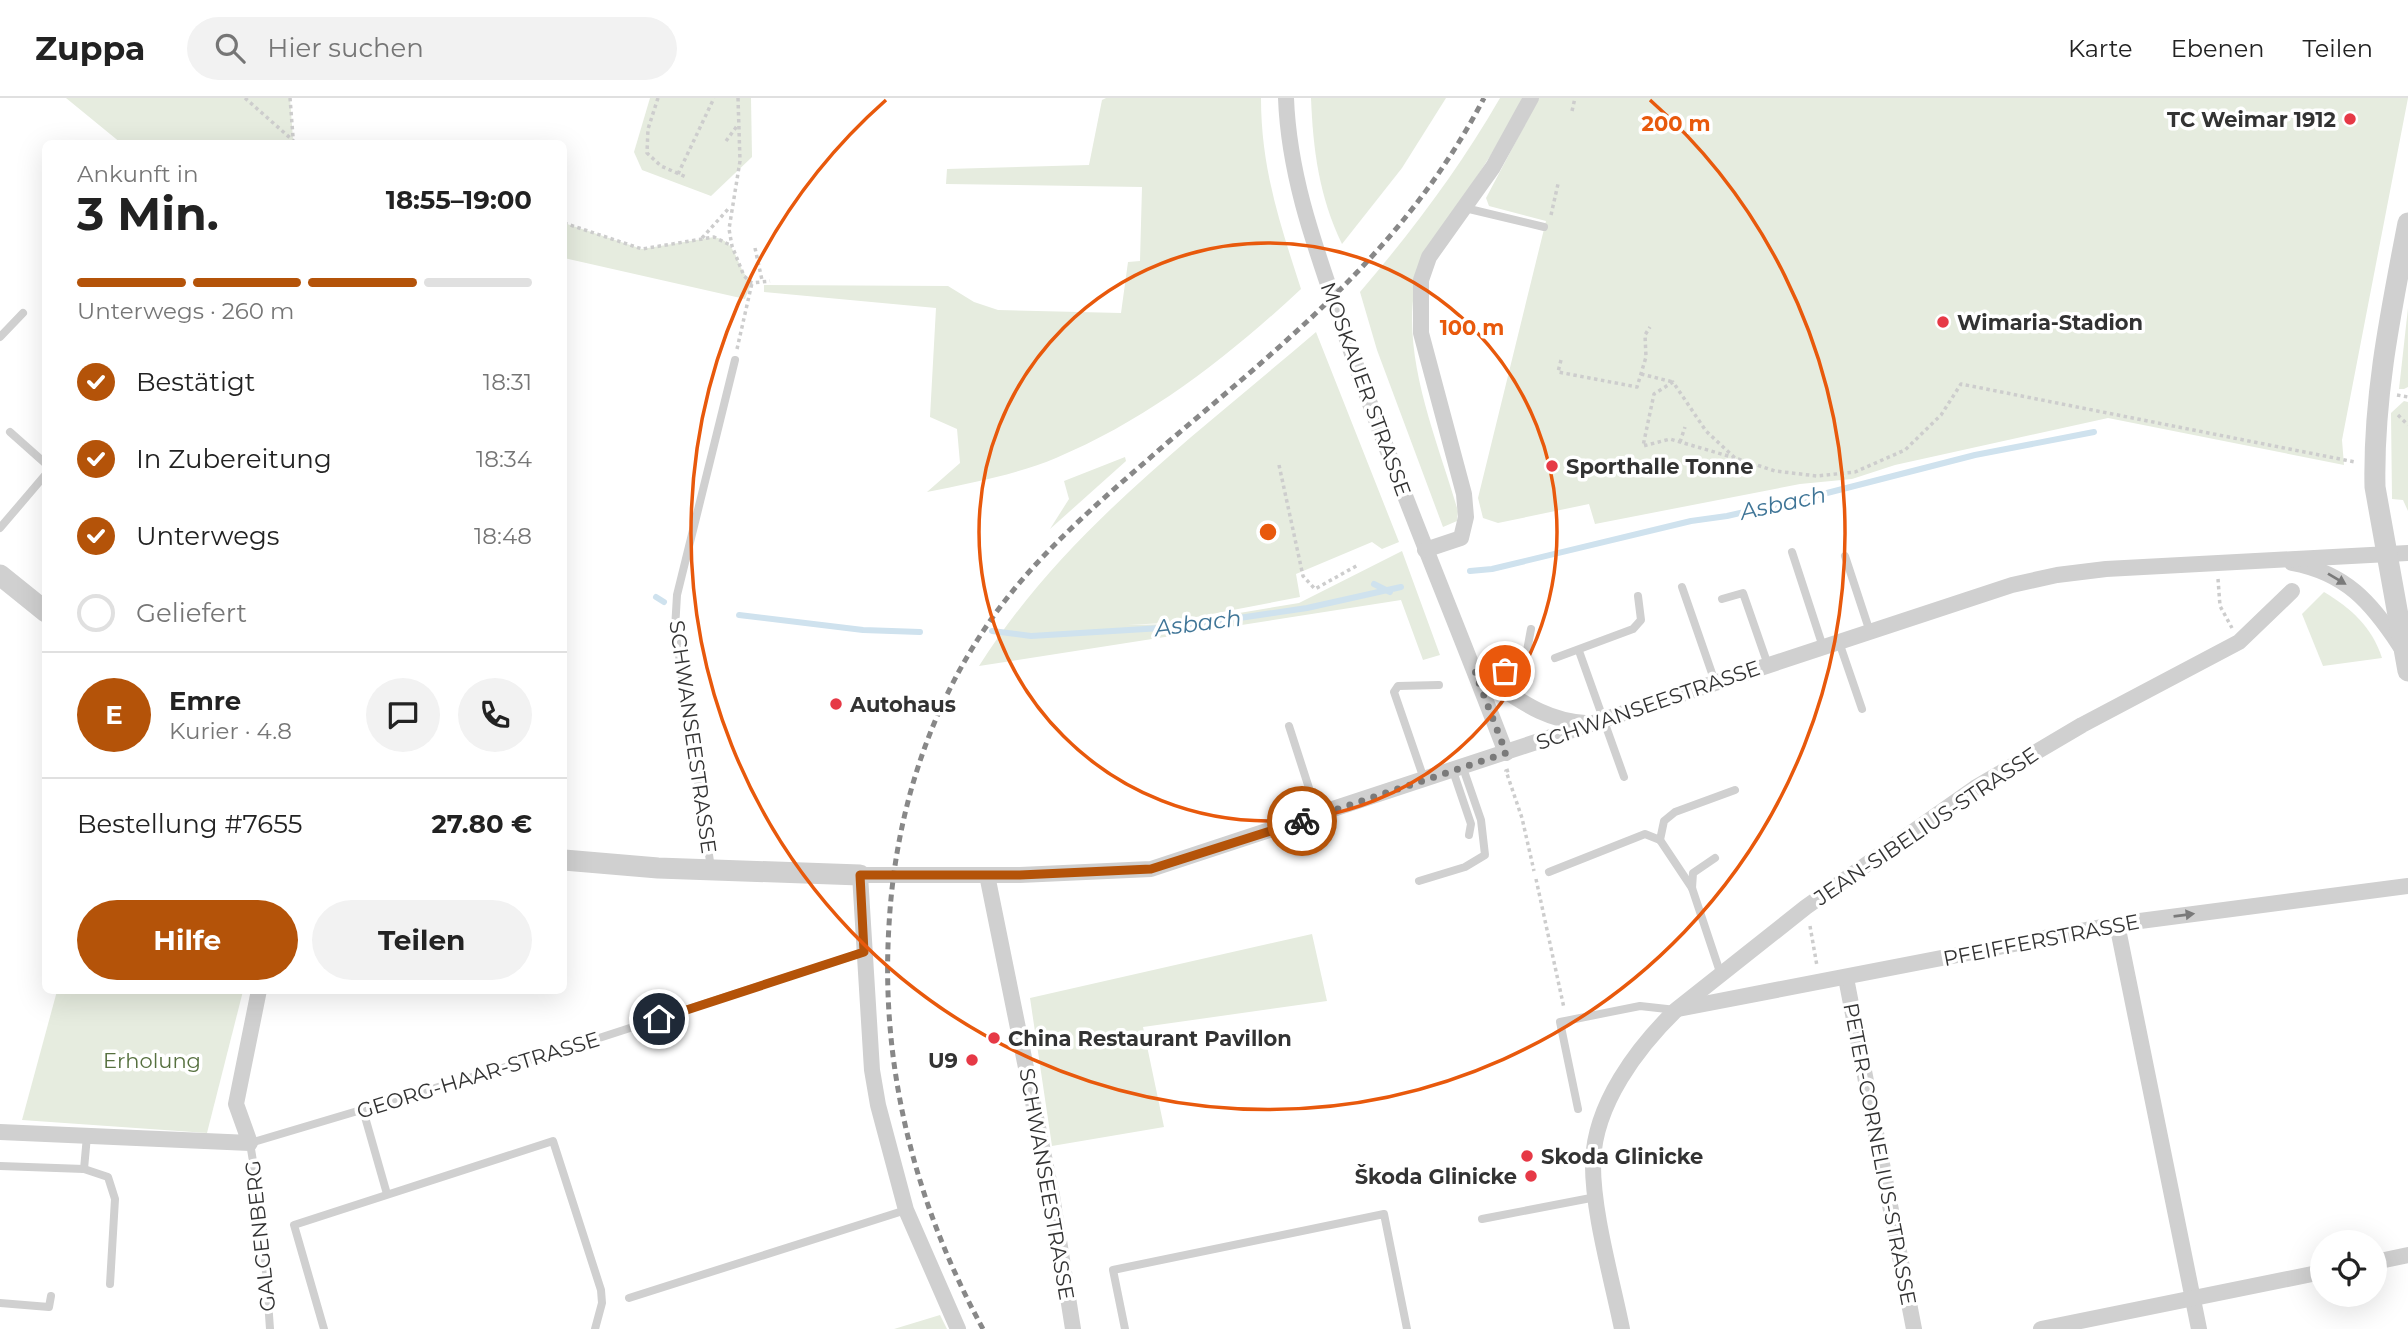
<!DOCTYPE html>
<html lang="de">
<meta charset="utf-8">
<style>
:root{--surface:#fff;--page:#f2f2f2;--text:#222;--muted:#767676;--line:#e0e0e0;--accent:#b45309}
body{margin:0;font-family:Montserrat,sans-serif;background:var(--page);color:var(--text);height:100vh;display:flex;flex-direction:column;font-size:26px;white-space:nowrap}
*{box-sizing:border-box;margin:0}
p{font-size:23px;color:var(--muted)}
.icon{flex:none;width:38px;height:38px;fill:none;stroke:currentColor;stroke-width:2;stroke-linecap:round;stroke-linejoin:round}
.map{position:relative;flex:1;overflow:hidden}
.side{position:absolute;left:42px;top:42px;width:525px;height:854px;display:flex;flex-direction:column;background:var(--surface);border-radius:10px;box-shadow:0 7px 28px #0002}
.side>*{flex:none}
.fabs{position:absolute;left:2310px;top:1132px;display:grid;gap:14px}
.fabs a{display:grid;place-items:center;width:77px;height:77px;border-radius:50%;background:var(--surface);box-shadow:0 7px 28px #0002;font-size:35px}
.pin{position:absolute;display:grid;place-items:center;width:60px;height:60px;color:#fff;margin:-30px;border:4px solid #fff;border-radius:50%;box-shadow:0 2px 7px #0007}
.courier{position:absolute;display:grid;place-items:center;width:70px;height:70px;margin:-35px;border:5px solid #b45309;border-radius:50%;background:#fff;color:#222;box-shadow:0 2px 9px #0007}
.head em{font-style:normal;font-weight:700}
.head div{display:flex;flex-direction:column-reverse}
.head{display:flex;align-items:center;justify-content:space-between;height:119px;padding:0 35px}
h1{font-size:46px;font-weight:700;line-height:52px}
.bar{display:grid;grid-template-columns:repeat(4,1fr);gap:10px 7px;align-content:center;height:84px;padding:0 35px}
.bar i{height:9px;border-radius:5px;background:var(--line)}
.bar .on{background:var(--accent)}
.bar p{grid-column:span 4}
.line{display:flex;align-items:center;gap:18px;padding:0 35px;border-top:2px solid var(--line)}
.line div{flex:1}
.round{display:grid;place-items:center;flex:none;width:74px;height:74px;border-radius:37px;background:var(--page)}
ol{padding:0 35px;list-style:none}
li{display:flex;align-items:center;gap:21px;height:77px}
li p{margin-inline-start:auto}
li .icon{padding:7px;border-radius:50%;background:var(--accent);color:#fff;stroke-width:4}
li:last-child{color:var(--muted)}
li i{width:38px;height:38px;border:4px solid var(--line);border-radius:50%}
.button{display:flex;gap:14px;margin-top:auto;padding:14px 35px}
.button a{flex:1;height:80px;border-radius:42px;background:var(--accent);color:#fff;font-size:28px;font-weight:700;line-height:80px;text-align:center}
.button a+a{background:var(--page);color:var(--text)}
header{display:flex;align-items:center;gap:42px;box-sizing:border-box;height:98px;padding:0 35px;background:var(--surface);border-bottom:2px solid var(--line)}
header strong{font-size:33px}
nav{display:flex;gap:38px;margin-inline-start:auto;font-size:24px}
.search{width:490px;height:63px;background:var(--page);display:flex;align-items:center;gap:18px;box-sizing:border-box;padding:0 24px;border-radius:38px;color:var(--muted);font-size:26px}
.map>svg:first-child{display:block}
</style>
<header>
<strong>Zuppa</strong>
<div class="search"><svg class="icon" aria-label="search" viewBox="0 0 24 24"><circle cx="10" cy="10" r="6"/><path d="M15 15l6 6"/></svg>Hier suchen</div>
<nav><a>Karte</a><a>Ebenen</a><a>Teilen</a></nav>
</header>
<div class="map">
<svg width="2408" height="1231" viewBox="0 0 2408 1231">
<rect width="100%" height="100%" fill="#fff"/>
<!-- green -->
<g fill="#e6ecdf">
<polygon points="66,0 290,0 293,41 296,45 121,45"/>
<polygon points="650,0 751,0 752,59 711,98 642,72 634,54"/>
<path d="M1106 0H1261C1261 70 1280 126 1301 191 1228 259 1149 321 1056 360 1015 377 970 385 927 394L960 365 957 331 930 319 936 210 764 194V187L948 188 974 204 998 212 1121 215 1128 164 1140 163 1142 89 946 86 947 71 1089 67 1102 2Z"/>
<path d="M1311 0H1446L1402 70 1342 146C1319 99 1313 51 1311 0Z"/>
<path d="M1500 0H1522C1504 39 1480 74 1456 110 1446 124 1433 139 1426 154 1389 234 1435 333 1458 413L1457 423 1443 429 1377 252 1360 194C1413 132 1459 71 1500 0Z"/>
<polygon points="1539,0 2408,0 2342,342 2344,367 2108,320 1895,367 1852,381 1800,386 1595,426 1589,406 1498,425 1483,420 1478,400 1546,123 1489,108 1486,100"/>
<path d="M564 125 642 151 714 139C740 144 734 170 752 184L745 201 564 160Z"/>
<polygon points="2408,210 2408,289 2404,291 2399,291"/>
<path d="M1316 234 1399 444 1382 451 1372 444 1296 476 1300 499 1165 525 1127 527 1174 526 1299 505 1402 453 1440 557 1423 562 1401 502 979 568C1064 433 1196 337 1316 234Z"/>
<polygon points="2404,303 2408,304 2408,413 2403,402 2392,401 2391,315"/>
<polygon points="1125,359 1126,363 1050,431 1069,401 1064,383"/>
<path d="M2324 494C2351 510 2372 529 2382 560L2323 568 2302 516Z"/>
<polygon points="1312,836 1327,903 1143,929 1164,1029 1052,1048 1030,900"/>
<polygon points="57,893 243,893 207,1035 22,1022"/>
<polygon points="940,1217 947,1231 894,1231"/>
</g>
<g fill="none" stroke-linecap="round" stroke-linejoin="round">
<!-- stream -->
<g stroke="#cfe2ee" stroke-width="6">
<polyline points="1470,473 1492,471 1691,423 1727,418 1827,395 1975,357 2094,334"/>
<polyline points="1374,486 1390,494"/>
<polyline points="656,499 664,504"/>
<polyline points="739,517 863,532 920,534"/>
<polyline points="992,533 1031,538 1178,529 1307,510 1401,489"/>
</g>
<!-- path -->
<g stroke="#cdcdcd" stroke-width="3.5" stroke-dasharray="3.5 3.5" stroke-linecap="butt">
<polyline points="245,0 297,46"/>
<polyline points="290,0 293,39"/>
<polyline points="658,0 648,31 647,55 661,68 686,79"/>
<polyline points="738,0 740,63 729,131 732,148 744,178 752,185 770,183"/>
<polyline points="1572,13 1575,0"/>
<polyline points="726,43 737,28"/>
<polyline points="678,76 714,0"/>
<polyline points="1551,117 1558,86"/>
<polyline points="564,125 642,151 714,139 732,148"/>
<polyline points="702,140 730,109"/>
<polyline points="755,150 762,182"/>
<polyline points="737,251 752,185"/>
<polyline points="1561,262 1558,274 1637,289 1646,259 1645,237 1650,229"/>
<polyline points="1641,276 1673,284"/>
<polyline points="2397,297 2408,299"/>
<polyline points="2398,317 2408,327"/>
<polyline points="1680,344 1685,329"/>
<polyline points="1735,360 1670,341 1643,348 1654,296 1673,284 1706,333 1735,360 1775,373 1817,378 1855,374 1905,352 1941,317 1961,286 2355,364"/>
<polyline points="1279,367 1303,478 1315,491 1358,467"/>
<polyline points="2218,481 2220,508 2232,530"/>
<polyline points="1509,672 1506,673 1522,720 1534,773"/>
<polyline points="1536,781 1564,910"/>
<polyline points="1810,828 1817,868"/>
</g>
<!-- service -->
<g stroke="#d0d0d0" stroke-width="8">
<polyline points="1465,110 1544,129"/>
<polyline points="0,239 23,215"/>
<polyline points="10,334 46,366"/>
<polyline points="0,430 46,376"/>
<polyline points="1792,454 1823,549"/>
<polyline points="1845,458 1870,534"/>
<polyline points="1682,489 1715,584"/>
<polyline points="1722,501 1743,495 1768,567"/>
<polyline points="1839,544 1862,611"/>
<polyline points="1579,553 1624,679"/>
<polyline points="1555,560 1633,531 1641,522 1638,498"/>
<polyline points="1492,584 1526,558 1531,531"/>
<polyline points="1289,628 1318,718"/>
<polyline points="1453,673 1471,726 1469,737"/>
<polyline points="1424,681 1394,594 1398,588 1439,587"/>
<polyline points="1660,742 1664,723 1675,714 1735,692"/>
<polyline points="1715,760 1693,775 1692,790 1721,877"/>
<polyline points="711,770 675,531 677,497 735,262"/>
<polyline points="1549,774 1645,736 1660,742 1692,790"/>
<polyline points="1419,783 1465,769 1485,757 1481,722 1463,670"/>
<polyline points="1578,1011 1560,924 1640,908 1676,912"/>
<polyline points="363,1012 387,1096"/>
<polyline points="0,1068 84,1071 108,1079 115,1101 110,1186"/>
<polyline points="84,1071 87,1038"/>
<polyline points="1482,1121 1596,1099"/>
<polyline points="629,1200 906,1112"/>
<polyline points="0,1205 49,1209 51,1198"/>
<polyline points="270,1231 262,1118 250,1045 556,954 864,854"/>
<polyline points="324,1231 294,1127 553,1043 601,1192 602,1205 595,1231"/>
<polyline points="1125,1231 1113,1172 1384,1116 1407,1231"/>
</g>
<!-- minor -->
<g stroke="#d0d0d0" stroke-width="16">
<path d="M1286 0C1289 81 1317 154 1343 230 1392 373 1452 513 1506 655"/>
<polyline points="1425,452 1461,440 1466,419 1464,396 1421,235 1421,182 1429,159 1493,69 1531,0"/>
<path d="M2292 465C2346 475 2371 504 2400 548"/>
<path d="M1475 574C1513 596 1539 622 1585 625"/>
<polyline points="987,777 1052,1098 1073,1231"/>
<polyline points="2117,826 2199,1231"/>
<polyline points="1846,880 1914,1231"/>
<polyline points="1678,911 2117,826 2408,788"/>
<polyline points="0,1034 250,1045 236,1006 259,892"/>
<polyline points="2375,1164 2408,1157"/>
<polyline points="958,1231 906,1112 878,1007 872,972 860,777 1020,777 1151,771 2012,487 2057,477 2106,471 2408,455"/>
<path d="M1622 1231C1612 1181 1592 1113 1593 1063 1595 1006 1637 950 1676 912L1806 809 1975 690 2082 627 2239 544 2292 493"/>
<polyline points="2041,1231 2322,1174"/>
</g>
<!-- tertiary -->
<g stroke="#d0d0d0" stroke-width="21">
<path d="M2408 125C2391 213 2373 299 2375 389L2408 573"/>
<polyline points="0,477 46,514"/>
<polyline points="564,762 658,770 860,777"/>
</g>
<!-- rail -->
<path stroke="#888" stroke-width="5" stroke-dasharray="7 5" stroke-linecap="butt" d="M983 1231C915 1106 880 969 889 827 895 718 928 612 990 523 1038 454 1104 400 1167 345 1291 240 1407 148 1484 0"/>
</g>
<!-- one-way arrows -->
<defs><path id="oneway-solid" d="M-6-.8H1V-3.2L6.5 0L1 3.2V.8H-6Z" transform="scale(1.75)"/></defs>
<g fill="#7a7a7a">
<use href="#oneway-solid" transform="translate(2337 481) rotate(31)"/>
<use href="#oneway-solid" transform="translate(2184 817) rotate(-7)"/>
</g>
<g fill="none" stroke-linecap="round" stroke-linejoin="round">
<!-- done -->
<polyline stroke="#7a7a7a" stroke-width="7" stroke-dasharray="0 12.6" points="1302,723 1506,655 1475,574 1492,583 1505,573"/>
<!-- route -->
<polyline stroke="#b45309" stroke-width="9" points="659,921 864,854 860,777 1020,777 1151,771 1302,723"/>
</g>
<!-- distance rings -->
<g fill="none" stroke="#e8590c" stroke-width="3.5">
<circle cx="1268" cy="434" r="289"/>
<path d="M1650 2A577 577 0 1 1 886 2"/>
</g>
<!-- markers -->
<g fill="#e63946" stroke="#fff" stroke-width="2.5">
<circle cx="2350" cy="21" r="7"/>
<circle cx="1943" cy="224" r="7"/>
<circle cx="1552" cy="368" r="7"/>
<circle cx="836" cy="606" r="7"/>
<circle cx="994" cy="940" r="7"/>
<circle cx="972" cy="962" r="7"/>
<circle cx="1527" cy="1058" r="7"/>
<circle cx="1531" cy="1078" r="7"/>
</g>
<g text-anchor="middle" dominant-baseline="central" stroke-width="7" stroke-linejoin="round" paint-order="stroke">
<!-- poi labels -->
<g font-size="21" font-weight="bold" fill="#333" stroke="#fff" text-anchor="start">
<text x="2336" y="21" text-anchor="end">TC Weimar 1912</text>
<text x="1957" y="224">Wimaria-Stadion</text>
<text x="1566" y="368">Sporthalle Tonne</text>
<text x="850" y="606">Autohaus</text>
<text x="1008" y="940">China Restaurant Pavillon</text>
<text x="958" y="962" text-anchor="end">U9</text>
<text x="1541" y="1058">Skoda Glinicke</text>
<text x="1517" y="1078" text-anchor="end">Škoda Glinicke</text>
</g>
<!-- street labels -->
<g font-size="21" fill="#333" stroke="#fff">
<text transform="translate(1366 291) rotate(70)">MOSKAUER STRASSE</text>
<text transform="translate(1648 607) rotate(-19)">SCHWANSEESTRASSE</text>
<text transform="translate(693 639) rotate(82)">SCHWANSEESTRASSE</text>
<text transform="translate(1926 728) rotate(-34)">JEAN-SIBELIUS-STRASSE</text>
<text transform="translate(2041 842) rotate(-11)">PFEIFFERSTRASSE</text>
<text transform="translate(478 977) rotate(-17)">GEORG-HAAR-STRASSE</text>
<text transform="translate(1880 1056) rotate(79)">PETER-CORNELIUS-STRASSE</text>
<text transform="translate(1047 1086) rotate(80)">SCHWANSEESTRASSE</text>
<text transform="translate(260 1138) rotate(-96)">GALGENBERG</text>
</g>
<!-- park labels -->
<g font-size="21" fill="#56703f" stroke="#fff">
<text x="152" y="962">Erholung</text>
</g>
<!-- water labels -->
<g font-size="23" font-style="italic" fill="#3f7597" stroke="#fff">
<text transform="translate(1783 405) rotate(-12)">Asbach</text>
<text transform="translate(1198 525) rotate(-7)">Asbach</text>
</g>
</g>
<circle cx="1268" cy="434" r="10" fill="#e8590c" stroke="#fff" stroke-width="3.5"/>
<g font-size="21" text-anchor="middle" font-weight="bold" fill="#e8590c" stroke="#fff" stroke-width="7" stroke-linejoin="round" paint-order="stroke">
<text x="1676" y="33">200 m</text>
<text x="1472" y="237">100 m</text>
</g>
</svg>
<div class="fabs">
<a><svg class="icon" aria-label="locate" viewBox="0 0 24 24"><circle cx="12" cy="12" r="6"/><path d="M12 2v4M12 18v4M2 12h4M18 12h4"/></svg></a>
</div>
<div class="pin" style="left:1505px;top:573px;background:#ea580c"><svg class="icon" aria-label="bag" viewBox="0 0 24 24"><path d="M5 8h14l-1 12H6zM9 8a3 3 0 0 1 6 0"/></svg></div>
<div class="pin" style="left:659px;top:921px;background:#1f2937"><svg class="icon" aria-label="home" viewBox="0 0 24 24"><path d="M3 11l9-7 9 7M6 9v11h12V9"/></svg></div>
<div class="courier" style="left:1302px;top:723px"><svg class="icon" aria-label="bike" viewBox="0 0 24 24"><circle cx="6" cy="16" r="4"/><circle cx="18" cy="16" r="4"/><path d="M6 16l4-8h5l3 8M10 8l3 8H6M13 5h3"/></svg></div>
<section class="side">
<div class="head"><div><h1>3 Min.</h1><p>Ankunft in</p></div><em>18:55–19:00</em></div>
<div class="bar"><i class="on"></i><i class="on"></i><i class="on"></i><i></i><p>Unterwegs · 260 m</p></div>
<ol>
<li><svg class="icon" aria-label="check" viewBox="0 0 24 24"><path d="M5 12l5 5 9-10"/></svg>Bestätigt<p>18:31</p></li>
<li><svg class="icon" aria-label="check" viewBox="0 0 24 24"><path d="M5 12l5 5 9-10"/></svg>In Zubereitung<p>18:34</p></li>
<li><svg class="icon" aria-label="check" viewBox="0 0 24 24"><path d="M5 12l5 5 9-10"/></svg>Unterwegs<p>18:48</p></li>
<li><i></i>Geliefert</li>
</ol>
<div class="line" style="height:126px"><b class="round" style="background:var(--accent);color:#fff">E</b><div><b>Emre</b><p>Kurier · 4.8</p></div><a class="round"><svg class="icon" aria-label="chat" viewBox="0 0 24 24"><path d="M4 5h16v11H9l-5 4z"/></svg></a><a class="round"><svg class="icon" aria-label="phone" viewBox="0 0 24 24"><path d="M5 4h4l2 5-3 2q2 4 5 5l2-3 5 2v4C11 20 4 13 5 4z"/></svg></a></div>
<div class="line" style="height:91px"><div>Bestellung #7655</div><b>27.80 €</b></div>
<div class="button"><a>Hilfe</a><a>Teilen</a></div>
</section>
</div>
